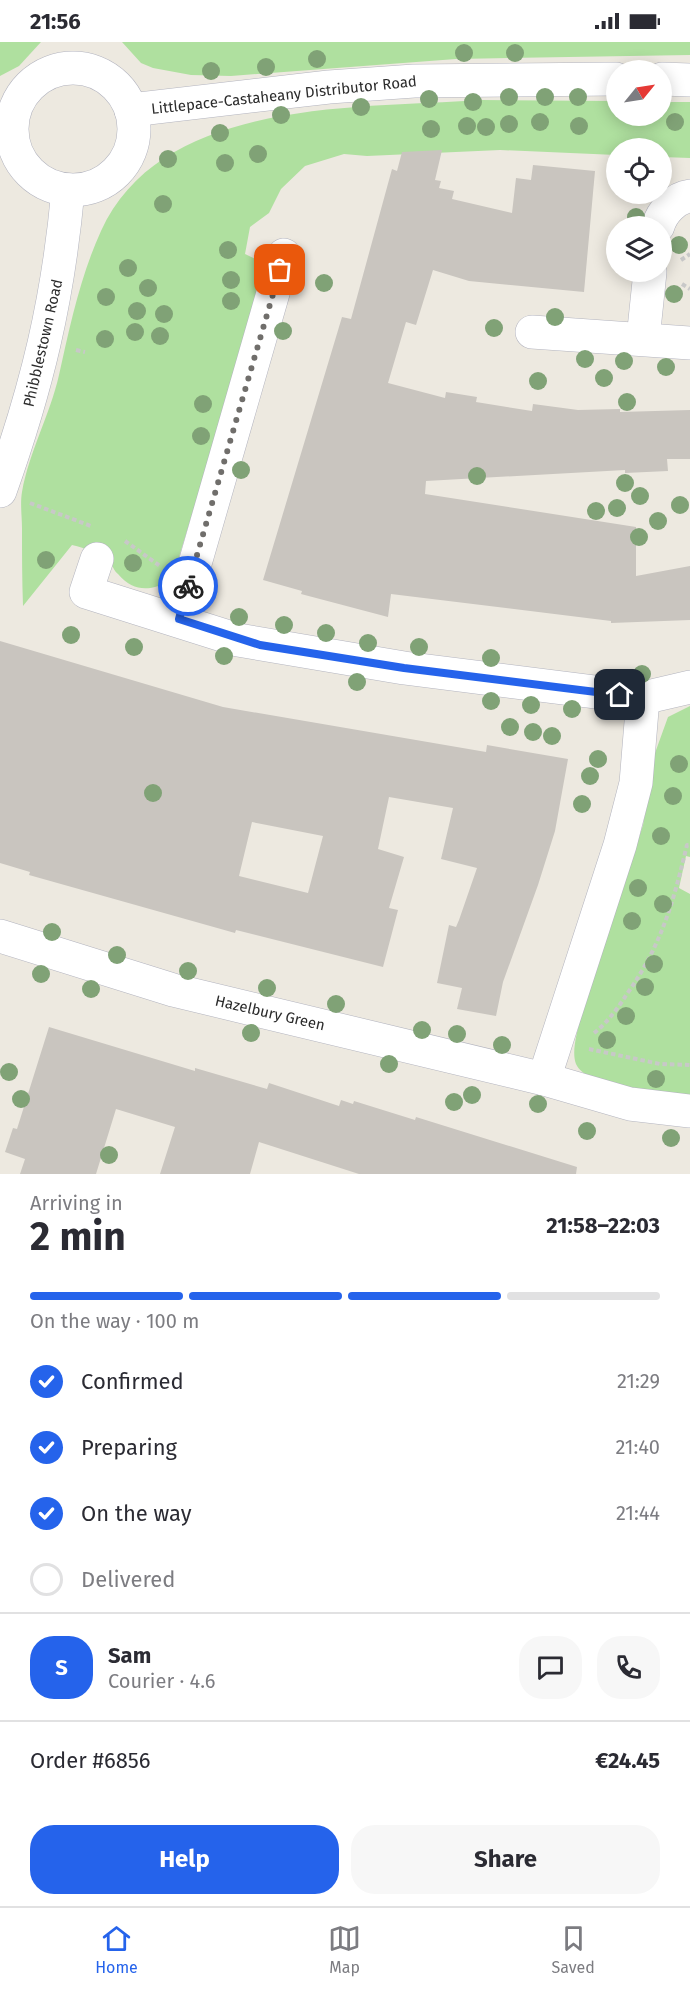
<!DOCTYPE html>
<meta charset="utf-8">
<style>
:root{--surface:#fff;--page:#f7f7f7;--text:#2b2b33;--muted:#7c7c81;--line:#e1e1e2;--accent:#2563eb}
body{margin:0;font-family:"Fira Sans",sans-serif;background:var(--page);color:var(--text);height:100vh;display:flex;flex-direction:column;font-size:22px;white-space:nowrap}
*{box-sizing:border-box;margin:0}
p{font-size:20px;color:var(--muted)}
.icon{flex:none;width:33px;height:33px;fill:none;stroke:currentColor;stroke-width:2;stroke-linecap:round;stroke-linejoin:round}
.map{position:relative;height:1132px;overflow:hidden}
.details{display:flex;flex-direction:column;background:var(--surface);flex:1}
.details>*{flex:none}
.needle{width:39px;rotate:60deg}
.buttons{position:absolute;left:606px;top:18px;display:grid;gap:12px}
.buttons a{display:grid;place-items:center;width:66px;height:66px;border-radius:50%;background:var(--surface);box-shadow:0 3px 15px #0003;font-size:30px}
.pin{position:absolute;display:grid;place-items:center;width:51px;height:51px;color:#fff;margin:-26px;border-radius:12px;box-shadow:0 3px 9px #0006}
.courier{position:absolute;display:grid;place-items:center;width:60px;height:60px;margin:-30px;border:4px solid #2563eb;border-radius:50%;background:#fff;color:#222;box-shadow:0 2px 8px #0007}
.summary em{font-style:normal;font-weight:700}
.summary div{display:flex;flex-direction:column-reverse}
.summary{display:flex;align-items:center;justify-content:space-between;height:102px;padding:0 30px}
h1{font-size:39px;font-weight:700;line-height:45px}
.bar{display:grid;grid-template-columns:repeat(4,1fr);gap:9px 6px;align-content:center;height:72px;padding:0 30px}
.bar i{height:8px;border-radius:4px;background:var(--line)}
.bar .on{background:var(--accent)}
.bar p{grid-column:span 4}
.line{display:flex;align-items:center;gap:15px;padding:0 30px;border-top:2px solid var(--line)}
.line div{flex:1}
.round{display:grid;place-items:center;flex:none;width:63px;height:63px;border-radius:24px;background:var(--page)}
ol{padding:0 30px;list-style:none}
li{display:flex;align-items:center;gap:18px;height:66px}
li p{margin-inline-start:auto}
li .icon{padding:6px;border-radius:50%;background:var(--accent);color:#fff;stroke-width:4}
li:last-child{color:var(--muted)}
li i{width:33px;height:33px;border:3px solid var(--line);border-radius:50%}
.primary-button{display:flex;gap:12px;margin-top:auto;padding:12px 30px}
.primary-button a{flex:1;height:69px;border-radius:24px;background:var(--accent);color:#fff;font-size:24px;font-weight:700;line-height:69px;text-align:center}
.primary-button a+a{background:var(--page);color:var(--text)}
.status{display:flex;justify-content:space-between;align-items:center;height:42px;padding:0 30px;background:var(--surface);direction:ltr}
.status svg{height:16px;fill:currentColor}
.tab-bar{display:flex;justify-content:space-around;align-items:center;height:84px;border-top:2px solid var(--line);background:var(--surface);font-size:16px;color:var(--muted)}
.tab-bar a{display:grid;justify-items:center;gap:3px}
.tab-bar .on{color:var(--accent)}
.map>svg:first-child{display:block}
</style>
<div class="status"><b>21:56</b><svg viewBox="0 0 49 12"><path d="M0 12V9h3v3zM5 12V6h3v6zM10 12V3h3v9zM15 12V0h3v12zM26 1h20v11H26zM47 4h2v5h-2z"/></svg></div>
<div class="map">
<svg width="690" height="1132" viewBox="0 0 690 1132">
<rect width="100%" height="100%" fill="#ede9e0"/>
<!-- green -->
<g fill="#afe09f">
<polygon points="0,0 41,0 19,24 0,34"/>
<polygon points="122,0 690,0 690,13 456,17 231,34 191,33 153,26 141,21"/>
<path d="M481 58 616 59V74H662V60H690V116L662 115V106H616V113L500 108 367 114 344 112 305 124 281 147 269 171 250 185 245 212 260 219 263 240 172 538C152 549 134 551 118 532 114 529 113 524 110 521 98 512 86 506 72 503L23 564C22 538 22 512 22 486 22 475 20 461 22 450 29 410 50 373 59 333 70 284 80 235 101 189 162 55 358 67 481 58Z"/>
<path d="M690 664V815L686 814 679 846 690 852V1055C665 1054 587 1047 576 1022 571 1009 578 989 580 976L643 783 655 711 668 675Z"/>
</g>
<!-- building -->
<g fill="#c9c5bf" fill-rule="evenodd">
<polygon points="442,108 435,138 441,139 439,146 454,149 452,157 512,171 516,136 531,138 533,123 595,129 584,250 469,239 433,228 416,283 406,280 388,341 445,356 446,350 477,355 476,360 532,369 533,362 578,368 620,367 620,370 690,368 690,417 667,417 668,429 625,431 625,428 426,439 425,452 636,485 636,534 690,524 690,578 611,581 611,579 391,552 388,575 301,552 302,549 263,538 342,275 351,277 392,127 397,129 402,110"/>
<path d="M0 599 223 665 486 710 487 703 568 717 555 789 538 843 503 940 496 974 457 967 462 946 437 941 449 883 456 885 459 878 477 826 441 817 453 766 389 755 378 807 404 815 389 866 398 868 383 925 236 888 235 891 29 833 30 830 0 821ZM252 780 323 794 308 851 239 834Z"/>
<polygon points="49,985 195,1029 195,1026 267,1047 269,1041 339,1064 341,1058 353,1062 354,1059 415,1078 416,1075 577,1125 576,1132 359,1132 259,1100 250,1132 160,1132 175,1085 116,1067 96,1132 20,1132 25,1117 5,1110 13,1086 17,1087"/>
</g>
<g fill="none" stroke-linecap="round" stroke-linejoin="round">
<defs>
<g id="minor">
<circle cx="73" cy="87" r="61"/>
<polyline points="662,37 690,38"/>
<polyline points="131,68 329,45 414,39 616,37"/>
<path d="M658 184C662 170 675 156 690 154"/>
<polyline points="532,290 690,301"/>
<polyline points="643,297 650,230"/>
<path d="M0 449C37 345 58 259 68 148"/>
<polyline points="97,517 86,550 238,598 404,626 643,656 690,645"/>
<polyline points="179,577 284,213"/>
<polyline points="0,894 173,948 544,1037 630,1062 690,1069"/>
<polyline points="544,1037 620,803 636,741 643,656"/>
</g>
</defs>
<!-- minor casing -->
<use href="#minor" stroke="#b3b4bf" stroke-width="34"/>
<!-- path -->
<g stroke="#c8c8c8" stroke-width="4" stroke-dasharray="4.5 3" stroke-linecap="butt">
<polyline points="681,218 690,212"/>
<polyline points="682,242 690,247"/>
<polyline points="76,308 85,310"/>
<polyline points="30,461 91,484"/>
<polyline points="125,499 160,524"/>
<path d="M594 991C607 981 618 966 627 952 662 902 673 861 687 803H690"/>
<polyline points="589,1007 660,1022 690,1023"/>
</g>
<!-- minor -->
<use href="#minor" stroke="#fff" stroke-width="33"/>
</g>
<!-- trees -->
<g fill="#80a276">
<circle cx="464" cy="11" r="9"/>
<circle cx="515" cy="11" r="9"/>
<circle cx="317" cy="17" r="9"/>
<circle cx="266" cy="25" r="9"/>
<circle cx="211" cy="29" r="9"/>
<circle cx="509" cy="55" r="9"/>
<circle cx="545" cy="55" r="9"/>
<circle cx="578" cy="55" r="9"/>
<circle cx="429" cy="57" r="9"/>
<circle cx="473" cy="60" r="9"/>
<circle cx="361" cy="65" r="9"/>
<circle cx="281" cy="73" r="9"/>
<circle cx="540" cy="80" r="9"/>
<circle cx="675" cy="80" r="9"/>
<circle cx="509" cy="82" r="9"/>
<circle cx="467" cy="84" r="9"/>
<circle cx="579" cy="84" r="9"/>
<circle cx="486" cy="85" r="9"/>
<circle cx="431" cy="87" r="9"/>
<circle cx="220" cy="91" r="9"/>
<circle cx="258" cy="112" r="9"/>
<circle cx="168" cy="117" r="9"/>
<circle cx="225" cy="121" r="9"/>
<circle cx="163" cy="162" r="9"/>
<circle cx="636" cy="175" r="9"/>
<circle cx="679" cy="203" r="9"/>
<circle cx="228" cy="208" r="9"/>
<circle cx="128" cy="226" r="9"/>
<circle cx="231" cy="238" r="9"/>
<circle cx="324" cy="241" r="9"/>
<circle cx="148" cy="246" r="9"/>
<circle cx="674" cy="252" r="9"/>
<circle cx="106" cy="255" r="9"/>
<circle cx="231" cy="259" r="9"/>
<circle cx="137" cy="269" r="9"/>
<circle cx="164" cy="272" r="9"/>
<circle cx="555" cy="275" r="9"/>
<circle cx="494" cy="286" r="9"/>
<circle cx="283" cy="289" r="9"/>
<circle cx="135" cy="290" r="9"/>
<circle cx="160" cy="294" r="9"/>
<circle cx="105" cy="297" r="9"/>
<circle cx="585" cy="317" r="9"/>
<circle cx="624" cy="319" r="9"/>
<circle cx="666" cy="325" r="9"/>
<circle cx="604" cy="336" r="9"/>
<circle cx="538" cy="339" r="9"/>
<circle cx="627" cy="360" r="9"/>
<circle cx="203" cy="362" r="9"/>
<circle cx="201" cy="394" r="9"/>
<circle cx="241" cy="428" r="9"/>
<circle cx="477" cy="434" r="9"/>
<circle cx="625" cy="441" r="9"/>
<circle cx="640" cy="454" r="9"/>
<circle cx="680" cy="463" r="9"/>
<circle cx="617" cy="466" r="9"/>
<circle cx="596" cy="469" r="9"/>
<circle cx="658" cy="479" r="9"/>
<circle cx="639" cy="495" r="9"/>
<circle cx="46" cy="518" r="9"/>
<circle cx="133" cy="521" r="9"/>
<circle cx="239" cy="575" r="9"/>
<circle cx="284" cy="583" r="9"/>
<circle cx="326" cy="591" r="9"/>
<circle cx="71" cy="593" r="9"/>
<circle cx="368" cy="601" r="9"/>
<circle cx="134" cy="605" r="9"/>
<circle cx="419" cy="605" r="9"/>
<circle cx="224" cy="614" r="9"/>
<circle cx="491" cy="616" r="9"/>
<circle cx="642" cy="632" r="9"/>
<circle cx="357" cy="640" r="9"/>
<circle cx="491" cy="659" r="9"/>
<circle cx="531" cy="663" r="9"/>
<circle cx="572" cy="667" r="9"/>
<circle cx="510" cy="685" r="9"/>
<circle cx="533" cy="690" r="9"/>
<circle cx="552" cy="694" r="9"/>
<circle cx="598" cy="717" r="9"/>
<circle cx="679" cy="722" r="9"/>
<circle cx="590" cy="734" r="9"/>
<circle cx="153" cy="751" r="9"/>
<circle cx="673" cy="754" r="9"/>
<circle cx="582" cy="762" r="9"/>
<circle cx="661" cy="794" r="9"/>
<circle cx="638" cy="846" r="9"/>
<circle cx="663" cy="862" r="9"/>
<circle cx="632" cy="879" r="9"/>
<circle cx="52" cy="890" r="9"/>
<circle cx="117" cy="913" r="9"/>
<circle cx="654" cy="922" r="9"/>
<circle cx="188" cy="929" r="9"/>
<circle cx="41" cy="932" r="9"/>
<circle cx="645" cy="945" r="9"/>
<circle cx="267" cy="946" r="9"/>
<circle cx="91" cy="947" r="9"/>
<circle cx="336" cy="962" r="9"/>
<circle cx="626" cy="974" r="9"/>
<circle cx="422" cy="988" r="9"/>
<circle cx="251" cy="991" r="9"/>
<circle cx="457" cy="992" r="9"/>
<circle cx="607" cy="998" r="9"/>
<circle cx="502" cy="1003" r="9"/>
<circle cx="389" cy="1022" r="9"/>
<circle cx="9" cy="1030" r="9"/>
<circle cx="656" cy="1037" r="9"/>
<circle cx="472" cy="1053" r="9"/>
<circle cx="21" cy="1057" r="9"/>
<circle cx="454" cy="1060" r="9"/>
<circle cx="538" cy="1062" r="9"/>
<circle cx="587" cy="1089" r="9"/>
<circle cx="671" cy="1096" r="9"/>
<circle cx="109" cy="1113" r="9"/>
</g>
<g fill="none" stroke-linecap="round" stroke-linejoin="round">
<!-- done -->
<polyline stroke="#706e6b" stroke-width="6" stroke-dasharray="0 10.8" points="188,544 280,228"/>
<!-- route -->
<polyline stroke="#2563eb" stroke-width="8" points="188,544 179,577 260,603 404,626 620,653"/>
</g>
<g text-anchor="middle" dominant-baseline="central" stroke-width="6" stroke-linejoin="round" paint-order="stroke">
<!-- street labels -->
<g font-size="15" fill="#2c2c2c" stroke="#fff">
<text transform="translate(284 53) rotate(-6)">Littlepace-Castaheany Distributor Road</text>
<text transform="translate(43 301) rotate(-77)">Phibblestown Road</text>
<text transform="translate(270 971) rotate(13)">Hazelbury Green</text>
</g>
</g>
</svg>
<div class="buttons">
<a><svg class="needle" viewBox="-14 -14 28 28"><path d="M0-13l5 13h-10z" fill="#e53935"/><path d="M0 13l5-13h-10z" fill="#7c7c81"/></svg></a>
<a><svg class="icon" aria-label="locate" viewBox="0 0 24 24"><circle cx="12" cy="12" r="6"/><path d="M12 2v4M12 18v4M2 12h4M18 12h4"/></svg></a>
<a><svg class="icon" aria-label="layers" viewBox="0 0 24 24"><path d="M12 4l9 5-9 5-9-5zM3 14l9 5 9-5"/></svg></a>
</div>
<div class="pin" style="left:280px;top:228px;background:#ea580c"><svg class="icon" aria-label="bag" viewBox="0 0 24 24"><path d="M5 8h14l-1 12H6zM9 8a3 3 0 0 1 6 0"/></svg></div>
<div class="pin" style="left:620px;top:653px;background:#1f2937"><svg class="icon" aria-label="home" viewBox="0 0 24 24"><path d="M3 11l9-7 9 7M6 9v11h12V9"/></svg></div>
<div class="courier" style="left:188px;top:544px"><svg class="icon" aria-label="bike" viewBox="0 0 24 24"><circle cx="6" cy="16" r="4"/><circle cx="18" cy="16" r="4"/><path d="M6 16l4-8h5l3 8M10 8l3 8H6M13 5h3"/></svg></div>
</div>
<section class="details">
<div class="summary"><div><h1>2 min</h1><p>Arriving in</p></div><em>21:58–22:03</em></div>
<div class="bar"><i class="on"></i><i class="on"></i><i class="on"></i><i></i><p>On the way · 100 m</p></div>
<ol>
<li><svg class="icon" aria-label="check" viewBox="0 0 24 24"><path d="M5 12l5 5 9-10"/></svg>Confirmed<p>21:29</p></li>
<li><svg class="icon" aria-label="check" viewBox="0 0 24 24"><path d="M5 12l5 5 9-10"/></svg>Preparing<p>21:40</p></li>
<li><svg class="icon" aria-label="check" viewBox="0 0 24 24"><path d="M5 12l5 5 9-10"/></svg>On the way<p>21:44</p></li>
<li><i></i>Delivered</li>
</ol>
<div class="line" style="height:108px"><b class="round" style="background:var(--accent);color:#fff">S</b><div><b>Sam</b><p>Courier · 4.6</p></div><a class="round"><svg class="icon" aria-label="chat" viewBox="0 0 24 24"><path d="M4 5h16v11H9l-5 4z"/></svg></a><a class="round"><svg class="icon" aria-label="phone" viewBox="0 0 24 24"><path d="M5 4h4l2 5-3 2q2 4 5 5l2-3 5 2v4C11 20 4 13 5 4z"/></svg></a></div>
<div class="line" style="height:78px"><div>Order #6856</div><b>€24.45</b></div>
<div class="primary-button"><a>Help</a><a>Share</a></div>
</section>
<nav class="tab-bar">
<a class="on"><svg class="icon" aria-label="home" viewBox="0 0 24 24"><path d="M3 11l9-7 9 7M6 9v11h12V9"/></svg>Home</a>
<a><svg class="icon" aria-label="map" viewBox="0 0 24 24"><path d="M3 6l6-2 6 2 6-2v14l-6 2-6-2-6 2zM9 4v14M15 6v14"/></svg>Map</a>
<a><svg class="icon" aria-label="saved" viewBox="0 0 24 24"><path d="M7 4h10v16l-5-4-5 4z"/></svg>Saved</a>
</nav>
